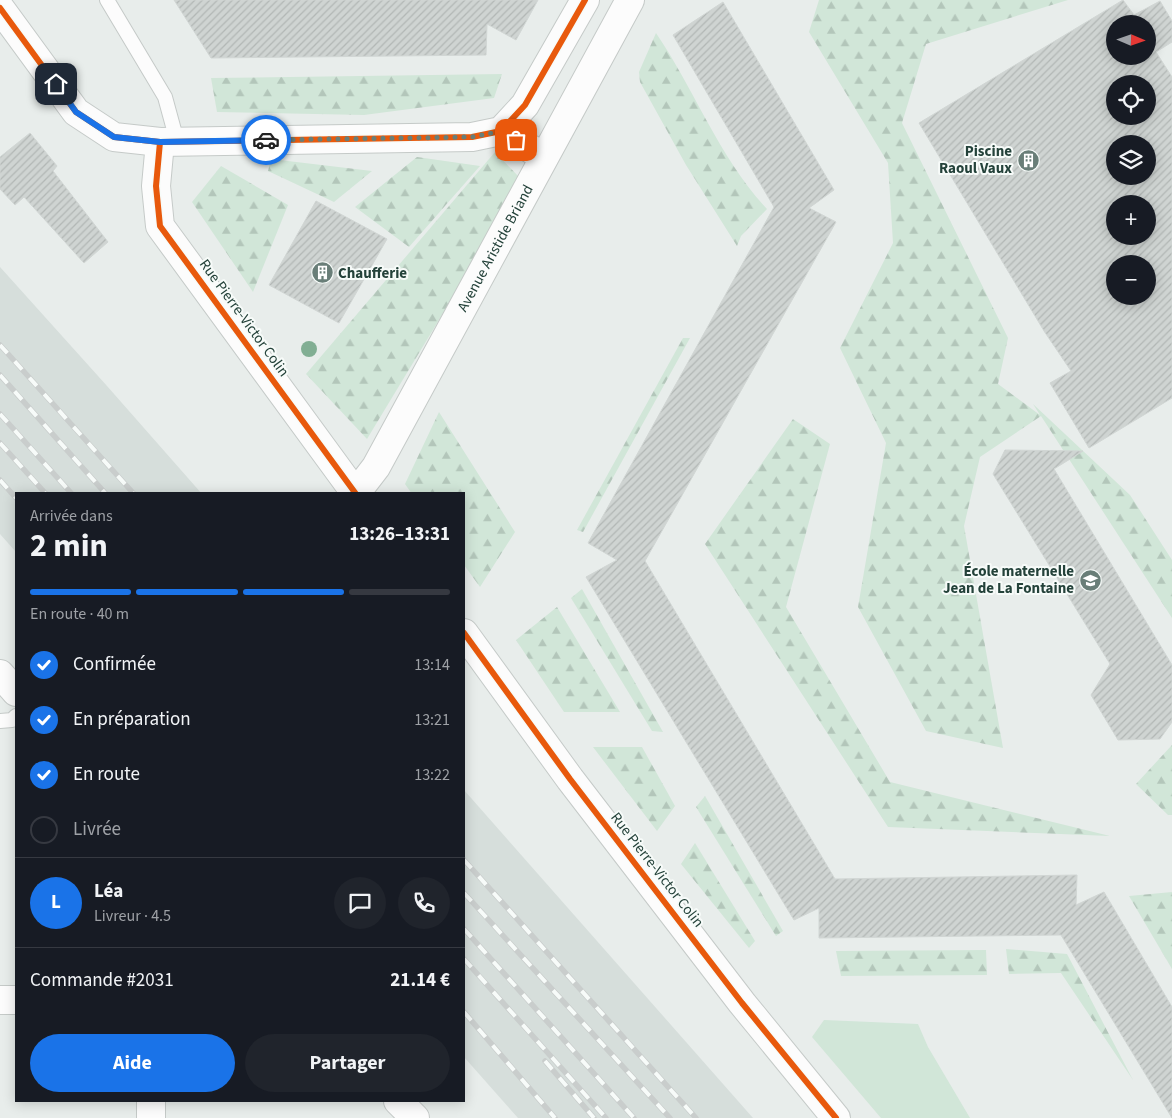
<!DOCTYPE html>
<html lang="fr">
<meta charset="utf-8">
<style>
:root{--surface:#171b24;--page:#20242c;--text:#f1f3f6;--muted:#9ea1a6;--line:#363941;--accent:#1a73e8}
body{margin:0;font-family:"Source Sans 3",sans-serif;background:var(--page);color:var(--text);height:100vh;display:flex;flex-direction:column;font-size:19px;white-space:nowrap}
*{box-sizing:border-box;margin:0}
p{font-size:16px;color:var(--muted)}
.icon{flex:none;width:28px;height:28px;fill:none;stroke:currentColor;stroke-width:2;stroke-linecap:round;stroke-linejoin:round}
.map{position:relative;flex:1;overflow:hidden}
.panel{position:absolute;left:15px;top:492px;width:450px;height:610px;display:flex;flex-direction:column;background:var(--surface);border-radius:0px;box-shadow:0 2px 12px #0003}
.panel>*{flex:none}
.needle{width:32px;rotate:92deg}
.fabs{position:absolute;left:1106px;top:15px;display:grid;gap:10px}
.fabs a{display:grid;place-items:center;width:50px;height:50px;border-radius:50%;background:var(--surface);box-shadow:0 2px 12px #0003;font-size:25px}
.pin{position:absolute;display:grid;place-items:center;width:42px;height:42px;color:#fff;margin:-21px;border-radius:10px;box-shadow:0 2px 8px #0006}
.courier{position:absolute;display:grid;place-items:center;width:50px;height:50px;margin:-25px;border:4px solid #1a73e8;border-radius:50%;background:#fff;color:#222;box-shadow:0 1px 6px #0007}
.headline em{font-style:normal;font-weight:700}
.headline div{display:flex;flex-direction:column-reverse}
.headline{display:flex;align-items:center;justify-content:space-between;height:85px;padding:0 15px}
h1{font-size:32px;font-weight:700;line-height:38px}
.bar{display:grid;grid-template-columns:repeat(4,1fr);gap:8px 5px;align-content:center;height:60px;padding:0 15px}
.bar i{height:6px;border-radius:4px;background:var(--line)}
.bar .on{background:var(--accent)}
.bar p{grid-column:span 4}
.line{display:flex;align-items:center;gap:12px;padding:0 15px;border-top:1px solid var(--line)}
.line div{flex:1}
.round{display:grid;place-items:center;flex:none;width:52px;height:52px;border-radius:26px;background:var(--page)}
ol{padding:0 15px;list-style:none}
li{display:flex;align-items:center;gap:15px;height:55px}
li p{margin-inline-start:auto}
li .icon{padding:5px;border-radius:50%;background:var(--accent);color:#fff;stroke-width:4}
li:last-child{color:var(--muted)}
li i{width:28px;height:28px;border:2px solid var(--line);border-radius:50%}
.cta{display:flex;gap:10px;margin-top:auto;padding:10px 15px}
.cta a{flex:1;height:58px;border-radius:30px;background:var(--accent);color:#fff;font-size:20px;font-weight:700;line-height:58px;text-align:center}
.cta a+a{background:var(--page);color:var(--text)}
.map>svg:first-child{display:block}
</style>
<div class="map">
<svg width="1172" height="1118" viewBox="0 0 1172 1118">
<defs>
<pattern id="forest-firs" width="22" height="20" patternUnits="userSpaceOnUse" patternTransform="scale(1.25)"><rect width="22" height="20" fill="#d1e6d8"/><path d="M5 1l3.5 6h-7zM16 11l3.5 6h-7z" fill="#b3c6ba"/></pattern>
<pattern id="building-hatch" width="6" height="6" patternUnits="userSpaceOnUse" patternTransform="scale(1.25)"><rect width="6" height="6" fill="#cfd4d2"/><path d="M-1 1l2-2M0 6l6-6M5 7l2-2" fill="none" stroke="#b2b7b5"/></pattern>
</defs>
<rect width="100%" height="100%" fill="#e8edeb"/>
<!-- built -->
<g fill="#d6dedb">
<polygon points="0,267 107,386 202,494 16,494 16,552 0,534"/>
<polygon points="464,790 753,1118 518,1118 464,1057"/>
</g>
<!-- grass -->
<polygon fill="#d1e6d8" points="824,1020 918,1024 928,1047 970,1118 881,1118 812,1037"/>
<!-- forest -->
<g fill="url(#forest-firs)">
<polygon points="819,0 1068,0 926,44 902,123 1008,338 998,384 1040,415 1033,404 1130,495 1172,560 1172,618 1041,416 980,457 964,526 1003,748 926,731 858,607 886,443 840,348 893,243 888,163 809,32"/>
<path d="M656 33C694 89 720 159 767 209L741 236 737 246 686 165 640 82 639 72Z"/>
<polygon points="502,74 494,98 364,115 217,112 211,78"/>
<polygon points="495,152 519,177 451,300 367,439 306,374"/>
<polygon points="417,157 480,166 409,247 355,207"/>
<polygon points="271,159 372,171 334,202 268,171"/>
<polygon points="221,166 288,205 253,292 192,202"/>
<polygon points="683,338 690,338 583,532 577,530"/>
<polygon points="439,412 515,532 480,587 464,565 464,494 412,494 405,484"/>
<polygon points="793,419 830,444 786,607 890,782 1110,836 888,827 705,544"/>
<polygon points="582,589 663,732 652,731 571,598"/>
<polygon points="557,607 620,712 564,712 516,640"/>
<polygon points="1172,745 1172,815 1168,815 1136,784"/>
<polygon points="593,747 642,747 675,806 657,831"/>
<polygon points="705,796 783,931 776,936 696,807"/>
<polygon points="695,843 755,941 749,948 681,864"/>
<polygon points="1172,892 1172,969 1129,896"/>
<polygon points="1006,949 1067,954 1133,1080 1061,973 1009,974"/>
<polygon points="986,950 987,975 841,976 836,951"/>
</g>
<!-- building -->
<g fill="url(#building-hatch)" stroke="#d1d6d4" fill-rule="evenodd">
<polygon points="174,0 538,0 516,40 487,24 486,55 211,58"/>
<path d="M1123 0 1134 15 1160 1 1172 21V42L1156 52 1172 77V398L1089 448 1050 383 1071 371 1044 331 919 123ZM1115 24H1148V56H1115ZM1115 84H1148V116H1115ZM1115 144H1148V176H1115ZM1115 204H1148V236H1115ZM1115 264H1148V296H1115Z"/>
<polygon points="723,2 834,190 809,208 836,222 645,561 835,879 1077,875 1076,905 1104,892 1172,1007 1172,1118 1061,935 819,938 819,908 794,920 586,577 617,560 588,543 774,207 673,35"/>
<polygon points="30,133 57,166 53,171 108,242 84,263 24,197 15,205 0,189 0,157"/>
<polygon points="316,201 387,239 339,323 269,285"/>
<polygon points="1005,450 1083,451 1054,469 1172,665 1172,722 1160,739 1118,740 1091,695 1110,664 993,474"/>
</g>
<g fill="none" stroke-linecap="round" stroke-linejoin="round">
<defs>
<g id="service">
<polyline points="107,0 165,97 177,141"/>
<polyline points="0,721 12,720 16,716"/>
</g>
<g id="minor">
<polyline points="0,8 76,112 114,137 160,142 472,137 501,131 525,105 585,0"/>
<polyline points="501,131 544,157"/>
<polyline points="160,142 156,186 160,226 356,494"/>
<path id="s1" d="M356 493 376 467 630 0"/>
<polyline points="464,633 570,779 742,1003 836,1118"/>
<polyline points="0,674 16,692"/>
<polyline points="0,1000 16,1000"/>
<polyline points="151,1101 151,1118"/>
<polyline points="398,1101 415,1118"/>
</g>
</defs>
<!-- service casing -->
<use href="#service" stroke="#c5cac8" stroke-width="16"/>
<!-- minor casing -->
<use href="#minor" stroke="#c5cac8" stroke-width="30"/>
<!-- service -->
<use href="#service" stroke="#fcfcfc" stroke-width="14"/>
<!-- minor -->
<use href="#minor" stroke="#fcfcfc" stroke-width="28"/>
<defs>
<g id="rail">
<polyline points="0,345 134,494"/>
<polyline points="0,375 106,494"/>
<polyline points="0,414 72,494"/>
<polyline points="0,443 46,494"/>
<polyline points="0,480 16,498"/>
<polyline points="464,860 696,1118"/>
<polyline points="464,893 670,1118"/>
<polyline points="464,929 634,1118"/>
<polyline points="464,959 606,1118"/>
<polyline points="464,1012 555,1118"/>
<polyline points="545,1061 594,1118"/>
</g>
</defs>
<!-- rail casing -->
<use href="#rail" stroke="#c9cdcc" stroke-width="5.5"/>
<!-- rail -->
<use href="#rail" stroke="#f7fbf9" stroke-width="4" stroke-dasharray="11" stroke-linecap="butt"/>
<defs>
<g id="cycleway">
<polyline points="0,8 76,112 114,137 160,142 472,137 501,131 525,105 585,0"/>
<polyline points="160,142 156,186 160,226 356,494"/>
<polyline points="464,633 570,779 742,1003 836,1118"/>
</g>
</defs>
<!-- cycleway casing -->
<use href="#cycleway" stroke="#f7fbf9" stroke-width="9"/>
<!-- cycleway -->
<use href="#cycleway" stroke="#e8590c" stroke-width="6"/>
</g>
<!-- trees -->
<circle fill="#81ae93" cx="309" cy="349" r="8"/>
<g fill="none" stroke-linecap="round" stroke-linejoin="round">
<!-- done -->
<polyline stroke="#697e78" stroke-width="5" stroke-dasharray="0 9" points="266,140 472,137 501,131 516,140"/>
<!-- route -->
<polyline stroke="#1a73e8" stroke-width="6" points="56,84 76,112 114,137 160,142 266,140"/>
</g>
<!-- icons -->
<defs>
<symbol id="building-disc" viewBox="-11 -11 22 22"><circle r="9.5" fill="#697e78" stroke="#f7fbf9"/><path d="M-4-6H4V6H1V3H-1V6H-4ZM-2.5-4.3h1.7v1.8h-1.7ZM.8-4.3h1.7v1.8H.8ZM-2.5-1h1.7V.8h-1.7ZM.8-1h1.7V.8H.8Z" fill="#fff"/></symbol>
<symbol id="school-disc" viewBox="-11 -11 22 22"><circle r="9.5" fill="#697e78" stroke="#f7fbf9"/><path d="M0-5L7-2L0 1L-7-2ZM-4 1L0 2.5L4 1V4Q0 6-4 4Z" fill="#fff"/></symbol>
</defs>
<g fill-rule="evenodd">
<use href="#building-disc" x="1016" y="148" width="25" height="25"/>
<use href="#building-disc" x="310" y="260" width="25" height="25"/>
<use href="#school-disc" x="1078" y="568" width="25" height="25"/>
</g>
<g text-anchor="middle" dominant-baseline="central" stroke-width="4" stroke-linejoin="round" paint-order="stroke">
<!-- poi labels -->
<g font-size="15" font-weight="bold" fill="#24423a" stroke="#f7fbf9" text-anchor="end">
<text x="1012" y="151">Piscine<tspan x="1012" dy="17">Raoul Vaux</tspan></text>
<text x="338" y="273" text-anchor="start">Chaufferie</text>
<text x="1074" y="571">École maternelle<tspan x="1074" dy="17">Jean de La Fontaine</tspan></text>
</g>
<!-- street labels -->
<g font-size="15" fill="#24423a" stroke="#f7fbf9">
<text stroke="none"><textPath href="#s1" startOffset="282">Avenue Aristide Briand</textPath></text>
<text transform="translate(244 318) rotate(54)">Rue Pierre-Victor Colin</text>
<text transform="translate(657 870) rotate(52)">Rue Pierre-Victor Colin</text>
</g>
</g>
</svg>
<div class="fabs">
<a><svg class="needle" viewBox="-14 -14 28 28"><path d="M0-13l5 13h-10z" fill="#e53935"/><path d="M0 13l5-13h-10z" fill="#9ea1a6"/></svg></a>
<a><svg class="icon" aria-label="locate" viewBox="0 0 24 24"><circle cx="12" cy="12" r="6"/><path d="M12 2v4M12 18v4M2 12h4M18 12h4"/></svg></a>
<a><svg class="icon" aria-label="layers" viewBox="0 0 24 24"><path d="M12 4l9 5-9 5-9-5zM3 14l9 5 9-5"/></svg></a>
<a>+</a>
<a>−</a>
</div>
<div class="pin" style="left:516px;top:140px;background:#ea580c"><svg class="icon" aria-label="bag" viewBox="0 0 24 24"><path d="M5 8h14l-1 12H6zM9 8a3 3 0 0 1 6 0"/></svg></div>
<div class="pin" style="left:56px;top:84px;background:#1f2937"><svg class="icon" aria-label="home" viewBox="0 0 24 24"><path d="M3 11l9-7 9 7M6 9v11h12V9"/></svg></div>
<div class="courier" style="left:266px;top:140px"><svg class="icon" aria-label="car" viewBox="0 0 24 24"><path d="M5 17H2v-5l4-1 3-4h7l3 4 3 1v5h-3M9 17h6M6 11h13"/><circle cx="7" cy="17" r="2"/><circle cx="17" cy="17" r="2"/></svg></div>
<section class="panel">
<div class="headline"><div><h1>2 min</h1><p>Arrivée dans</p></div><em>13:26–13:31</em></div>
<div class="bar"><i class="on"></i><i class="on"></i><i class="on"></i><i></i><p>En route · 40 m</p></div>
<ol>
<li><svg class="icon" aria-label="check" viewBox="0 0 24 24"><path d="M5 12l5 5 9-10"/></svg>Confirmée<p>13:14</p></li>
<li><svg class="icon" aria-label="check" viewBox="0 0 24 24"><path d="M5 12l5 5 9-10"/></svg>En préparation<p>13:21</p></li>
<li><svg class="icon" aria-label="check" viewBox="0 0 24 24"><path d="M5 12l5 5 9-10"/></svg>En route<p>13:22</p></li>
<li><i></i>Livrée</li>
</ol>
<div class="line" style="height:90px"><b class="round" style="background:var(--accent);color:#fff">L</b><div><b>Léa</b><p>Livreur · 4.5</p></div><a class="round"><svg class="icon" aria-label="chat" viewBox="0 0 24 24"><path d="M4 5h16v11H9l-5 4z"/></svg></a><a class="round"><svg class="icon" aria-label="phone" viewBox="0 0 24 24"><path d="M5 4h4l2 5-3 2q2 4 5 5l2-3 5 2v4C11 20 4 13 5 4z"/></svg></a></div>
<div class="line" style="height:65px"><div>Commande #2031</div><b>21.14 €</b></div>
<div class="cta"><a>Aide</a><a>Partager</a></div>
</section>
</div>
